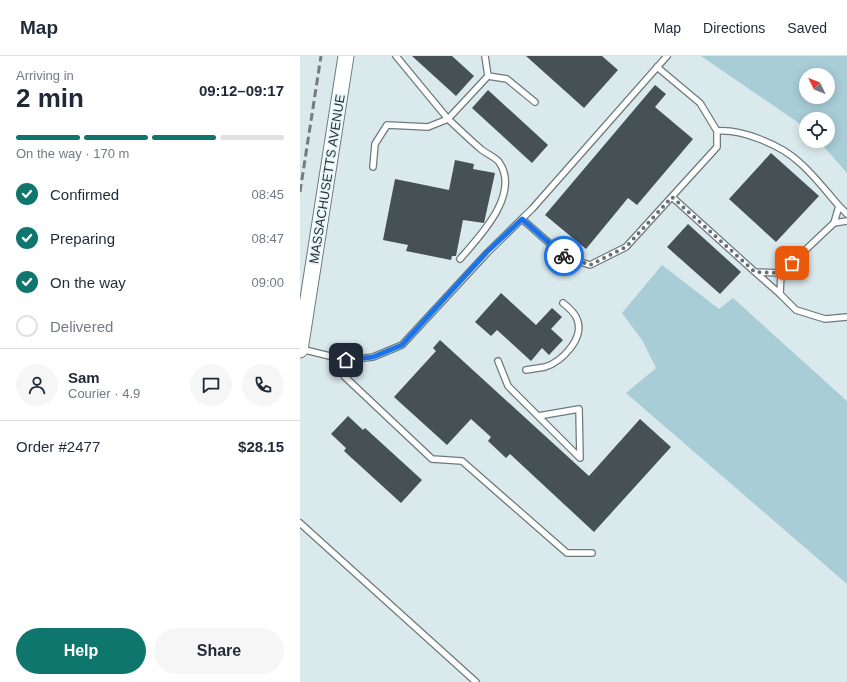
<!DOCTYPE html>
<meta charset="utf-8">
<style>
:root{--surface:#fff;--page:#f6f6f7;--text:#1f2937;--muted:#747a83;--line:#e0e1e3;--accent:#0f766e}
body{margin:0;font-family:Arial,sans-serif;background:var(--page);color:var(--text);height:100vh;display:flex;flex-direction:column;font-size:15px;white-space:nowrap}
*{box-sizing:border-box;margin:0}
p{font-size:13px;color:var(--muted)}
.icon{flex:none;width:22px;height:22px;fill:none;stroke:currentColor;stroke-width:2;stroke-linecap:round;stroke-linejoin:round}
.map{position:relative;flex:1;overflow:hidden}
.side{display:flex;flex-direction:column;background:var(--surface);width:300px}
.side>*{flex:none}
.needle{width:26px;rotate:313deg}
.tools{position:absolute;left:499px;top:12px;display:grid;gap:8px}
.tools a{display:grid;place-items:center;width:36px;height:36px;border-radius:50%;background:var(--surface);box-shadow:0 2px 10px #0003;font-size:20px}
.pin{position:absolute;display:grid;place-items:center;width:34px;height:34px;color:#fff;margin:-17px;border-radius:8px;box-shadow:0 2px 6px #0006}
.courier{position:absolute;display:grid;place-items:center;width:40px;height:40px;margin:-20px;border:3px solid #1a73e8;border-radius:50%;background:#fff;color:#222;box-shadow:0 1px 5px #0007}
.head em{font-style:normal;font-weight:800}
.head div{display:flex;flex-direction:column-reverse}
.head{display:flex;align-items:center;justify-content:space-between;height:68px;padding:0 16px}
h1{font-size:26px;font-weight:800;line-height:30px}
.bar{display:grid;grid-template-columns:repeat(4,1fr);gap:6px 4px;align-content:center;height:48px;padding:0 16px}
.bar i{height:5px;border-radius:3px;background:var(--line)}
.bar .current{background:var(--accent)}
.bar p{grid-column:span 4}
.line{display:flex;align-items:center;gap:10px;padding:0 16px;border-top:1px solid var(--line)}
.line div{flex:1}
.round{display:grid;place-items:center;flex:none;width:42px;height:42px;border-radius:21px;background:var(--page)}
ol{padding:0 16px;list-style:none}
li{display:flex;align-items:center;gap:12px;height:44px}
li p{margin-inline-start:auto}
li .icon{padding:4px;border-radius:50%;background:var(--accent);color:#fff;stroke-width:4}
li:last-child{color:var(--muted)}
li i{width:22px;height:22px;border:2px solid var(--line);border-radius:50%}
.action{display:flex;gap:8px;margin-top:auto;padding:8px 16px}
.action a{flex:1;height:46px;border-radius:24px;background:var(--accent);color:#fff;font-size:16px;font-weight:800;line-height:46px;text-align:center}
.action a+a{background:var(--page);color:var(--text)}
header{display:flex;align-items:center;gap:24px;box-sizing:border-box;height:56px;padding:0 20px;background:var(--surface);border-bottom:1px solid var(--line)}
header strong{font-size:19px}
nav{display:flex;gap:22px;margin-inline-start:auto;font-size:14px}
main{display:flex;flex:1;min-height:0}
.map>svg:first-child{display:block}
</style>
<header>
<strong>Map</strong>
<nav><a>Map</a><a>Directions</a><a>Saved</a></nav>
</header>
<main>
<section class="side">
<div class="head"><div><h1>2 min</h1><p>Arriving in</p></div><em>09:12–09:17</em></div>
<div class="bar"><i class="current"></i><i class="current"></i><i class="current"></i><i></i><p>On the way · 170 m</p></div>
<ol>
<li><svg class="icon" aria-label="check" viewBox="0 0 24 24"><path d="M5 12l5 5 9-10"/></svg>Confirmed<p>08:45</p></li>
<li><svg class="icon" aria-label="check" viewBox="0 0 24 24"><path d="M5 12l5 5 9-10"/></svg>Preparing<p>08:47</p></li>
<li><svg class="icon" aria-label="check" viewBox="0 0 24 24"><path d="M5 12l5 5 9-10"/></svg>On the way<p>09:00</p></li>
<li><i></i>Delivered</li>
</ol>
<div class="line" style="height:72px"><a class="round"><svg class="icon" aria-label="person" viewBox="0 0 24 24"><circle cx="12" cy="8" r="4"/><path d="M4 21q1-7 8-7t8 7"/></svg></a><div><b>Sam</b><p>Courier · 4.9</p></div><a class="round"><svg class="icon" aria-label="chat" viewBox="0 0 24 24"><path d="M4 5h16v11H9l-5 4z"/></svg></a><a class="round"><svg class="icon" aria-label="phone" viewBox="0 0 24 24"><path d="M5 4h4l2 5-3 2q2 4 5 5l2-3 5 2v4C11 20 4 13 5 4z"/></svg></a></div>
<div class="line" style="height:52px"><div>Order #2477</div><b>$28.15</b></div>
<div class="action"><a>Help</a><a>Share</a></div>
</section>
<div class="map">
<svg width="547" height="626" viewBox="0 0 547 626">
<rect width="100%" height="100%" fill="#dae9ec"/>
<!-- green -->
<g fill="#a8cdd7" fill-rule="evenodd">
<path d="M401 0H547V117L519 85H528V63H506V72ZM506 19H528V41H506Z"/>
<polygon points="362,209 419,253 433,242 547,345 547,528 326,337 356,312 342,284 322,257"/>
</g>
<!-- building -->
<g fill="#455154">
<polygon points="112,0 152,0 174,20 156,40"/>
<polygon points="226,0 302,0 318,14 284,52"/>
<polygon points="355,29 366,38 355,51 393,83 337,149 328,142 286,193 245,159"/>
<polygon points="188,34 248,89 232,107 172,52"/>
<polygon points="471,97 519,140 476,186 429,143"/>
<polygon points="155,104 174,108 173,113 195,117 184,167 163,164 156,200 152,200 151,204 106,195 108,189 83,184 95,123 149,134"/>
<polygon points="388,168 441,216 420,238 367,191"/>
<polygon points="201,237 236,269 252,252 262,261 251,273 263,284 249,299 242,292 231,305 197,274 191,280 175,266"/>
<polygon points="140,284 289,420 340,363 371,391 294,476 210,398 206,402 188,385 191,381 171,363 147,389 94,341 136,295 133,292"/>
<polygon points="48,360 63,374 65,372 122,424 101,447 44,395 46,392 31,378"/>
</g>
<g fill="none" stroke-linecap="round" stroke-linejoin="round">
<defs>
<g id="service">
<polyline points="185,0 188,20"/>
<path d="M417 75C442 73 481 89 499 106 514 119 526 135 539 150"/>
<polyline points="73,111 75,88 87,69 128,71 148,63 96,0"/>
<polyline points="372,141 455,216 481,217 480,238 455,216"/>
<polyline points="547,158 539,150 534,167 547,165"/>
<polyline points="222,163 265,201 290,209 326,191 417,91 417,75 400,47 357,11"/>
<path d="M160 203C180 180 221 138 199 106 195 101 187 98 182 94 170 84 159 73 148 63L188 20 207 23 235 46"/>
<polyline points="481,217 534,167"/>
<polyline points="480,238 496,254 525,263 547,261"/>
<polyline points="1,293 46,304 73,301 102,289 187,197 232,153 367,0"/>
<polyline points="32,301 45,321 132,403 162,405 267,497 292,497"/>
<polyline points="198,305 208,330 238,360 279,353 280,402 238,360"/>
<path d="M226 314C232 313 239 312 245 311 261 306 285 283 277 263 275 257 268 251 263 247"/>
<polyline points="0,467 176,626"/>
</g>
<polyline id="secondary" points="0,294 46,0"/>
</defs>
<!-- service casing -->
<use href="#service" stroke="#6c7a7d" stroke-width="8"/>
<!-- secondary casing -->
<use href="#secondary" stroke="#6c7a7d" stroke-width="17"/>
<!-- service -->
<use href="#service" stroke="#fff" stroke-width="5.5"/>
<!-- secondary -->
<use href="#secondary" stroke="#fff" stroke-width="15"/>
<!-- rail -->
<polyline stroke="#737c7e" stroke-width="3" stroke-dasharray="8 4" stroke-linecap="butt" points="0,136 21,0"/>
</g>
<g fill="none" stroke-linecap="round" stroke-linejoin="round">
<!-- done -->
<polyline stroke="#677072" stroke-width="4" stroke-dasharray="0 7.2" points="264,200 290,209 326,191 372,141 455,216 481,217 492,207"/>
<!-- route -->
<polyline stroke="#1a73e8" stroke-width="5" points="46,304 73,301 102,289 187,196 222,163 264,200"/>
</g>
<g text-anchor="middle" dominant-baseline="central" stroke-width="4" stroke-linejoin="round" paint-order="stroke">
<!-- street labels -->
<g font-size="13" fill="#292f30" stroke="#e7f6fa">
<text transform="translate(27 123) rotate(-81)">MASSACHUSETTS AVENUE</text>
</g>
</g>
</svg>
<div class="tools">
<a><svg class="needle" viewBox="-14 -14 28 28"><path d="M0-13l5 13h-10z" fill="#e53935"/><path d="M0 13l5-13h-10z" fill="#747a83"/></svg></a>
<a><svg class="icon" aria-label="locate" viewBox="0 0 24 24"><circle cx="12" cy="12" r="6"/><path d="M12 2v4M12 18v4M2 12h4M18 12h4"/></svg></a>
</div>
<div class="pin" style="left:492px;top:207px;background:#ea580c"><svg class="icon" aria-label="bag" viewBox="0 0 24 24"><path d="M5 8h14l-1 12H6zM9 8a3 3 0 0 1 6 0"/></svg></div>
<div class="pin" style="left:46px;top:304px;background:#1f2937"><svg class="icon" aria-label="home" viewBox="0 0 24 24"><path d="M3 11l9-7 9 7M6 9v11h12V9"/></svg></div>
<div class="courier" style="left:264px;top:200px"><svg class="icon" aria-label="bike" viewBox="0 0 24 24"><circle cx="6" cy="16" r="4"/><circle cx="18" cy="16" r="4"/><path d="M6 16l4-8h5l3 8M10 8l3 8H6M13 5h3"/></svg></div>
</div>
</main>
